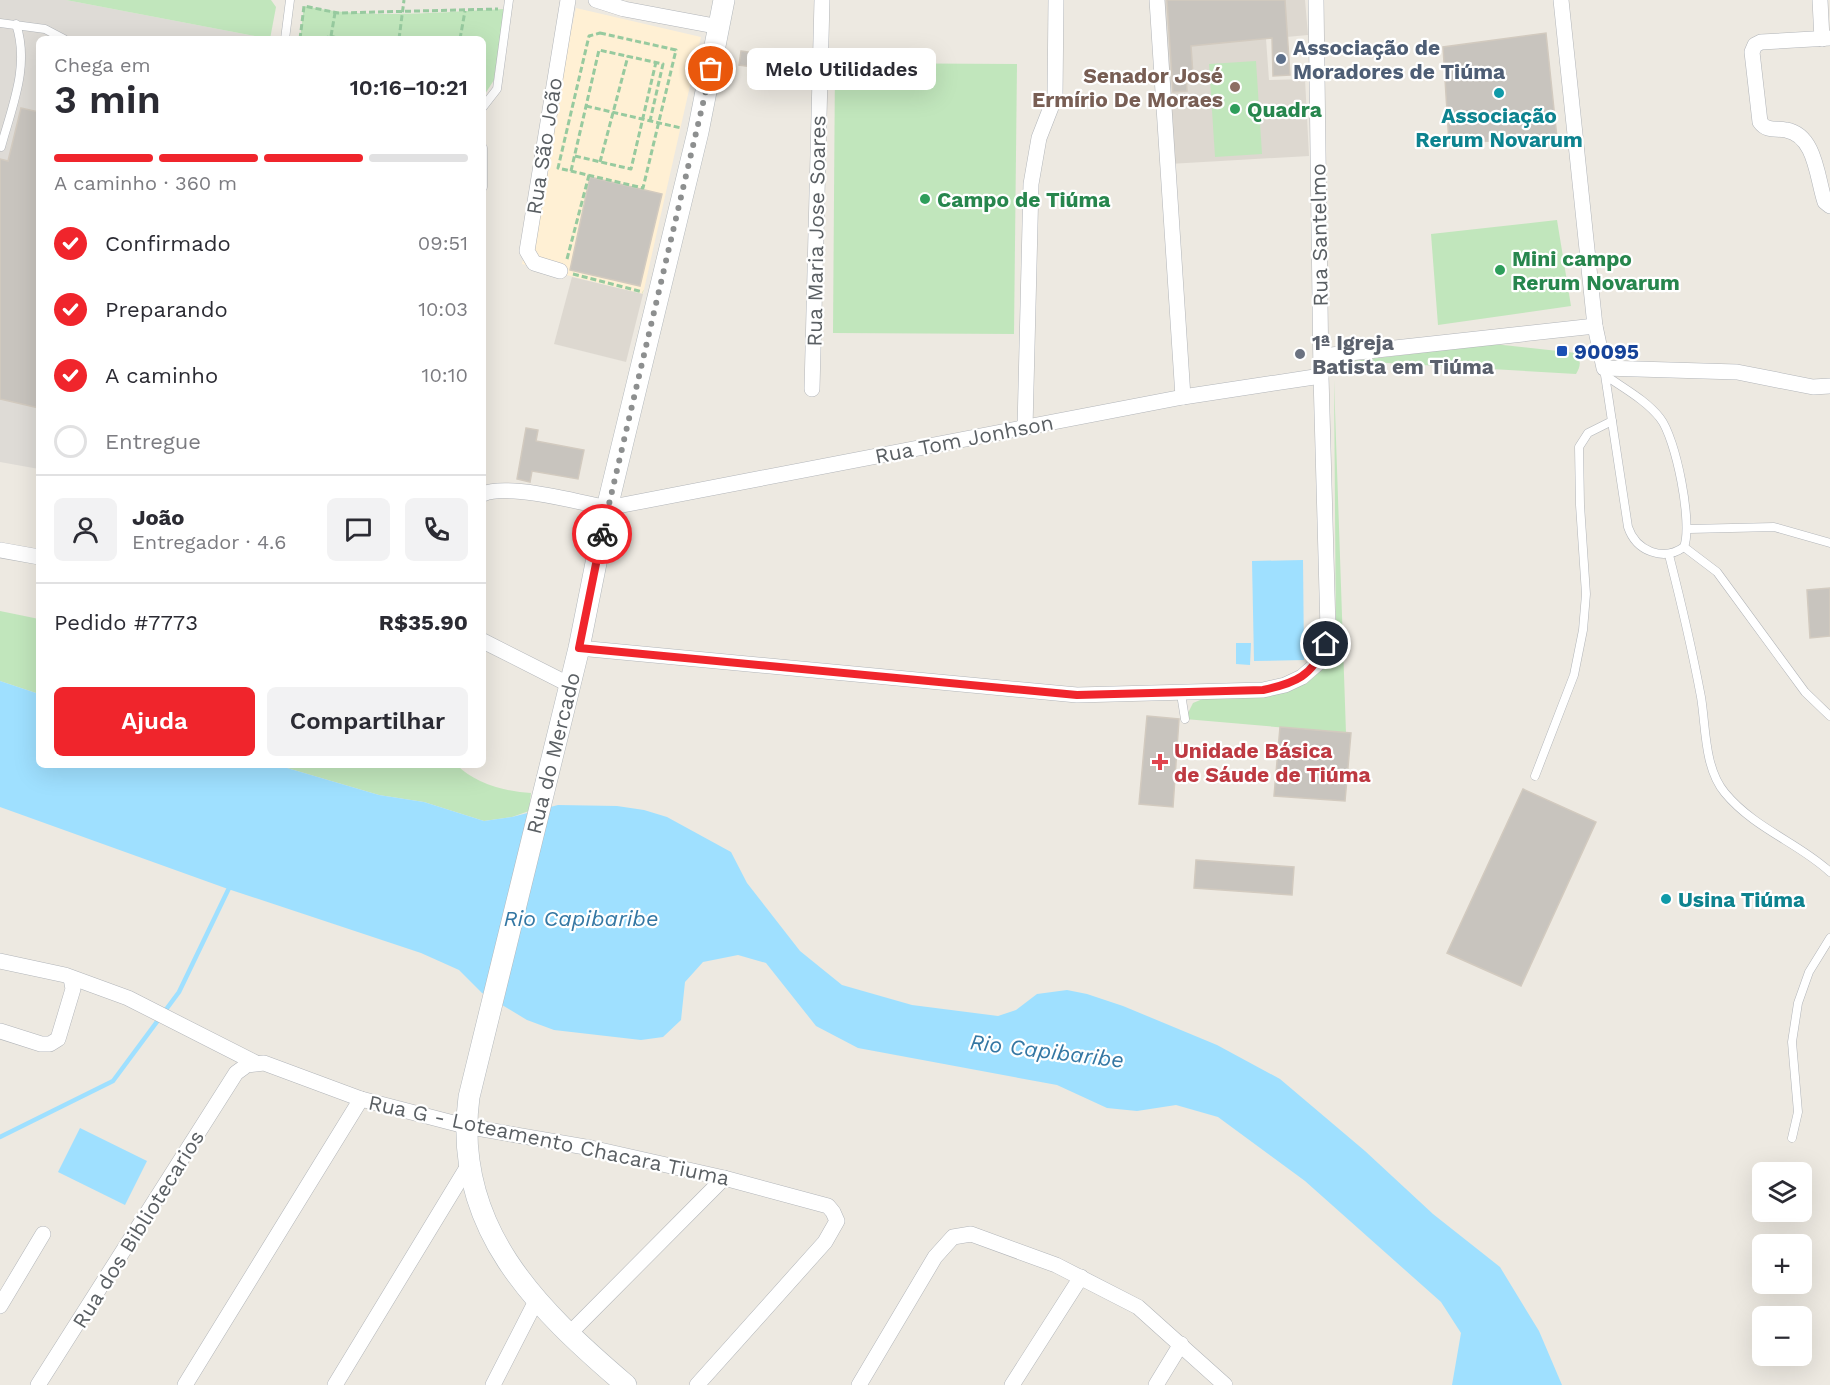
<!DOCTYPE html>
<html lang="pt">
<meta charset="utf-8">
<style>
:root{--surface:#fff;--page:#f2f2f3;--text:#2b2b33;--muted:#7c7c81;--line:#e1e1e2;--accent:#f0252c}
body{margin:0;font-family:"Work Sans",sans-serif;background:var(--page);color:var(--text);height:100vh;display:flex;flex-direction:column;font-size:22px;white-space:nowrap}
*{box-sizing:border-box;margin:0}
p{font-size:20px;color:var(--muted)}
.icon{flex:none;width:33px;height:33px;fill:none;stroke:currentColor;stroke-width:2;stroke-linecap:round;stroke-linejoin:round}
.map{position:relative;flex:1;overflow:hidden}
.details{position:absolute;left:36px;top:36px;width:450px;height:732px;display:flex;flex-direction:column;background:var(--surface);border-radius:9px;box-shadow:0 6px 24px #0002}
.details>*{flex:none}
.controls{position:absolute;left:1752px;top:1162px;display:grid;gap:12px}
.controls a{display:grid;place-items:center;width:60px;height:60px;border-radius:9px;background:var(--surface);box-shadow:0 6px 24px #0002;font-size:30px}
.pin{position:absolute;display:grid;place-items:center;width:51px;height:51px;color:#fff;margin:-26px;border:3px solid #fff;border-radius:50%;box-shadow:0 2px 6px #0007}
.courier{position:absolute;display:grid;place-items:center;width:60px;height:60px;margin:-30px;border:4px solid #f0252c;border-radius:50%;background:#fff;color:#222;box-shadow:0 2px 8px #0007}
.bubble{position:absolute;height:42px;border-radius:9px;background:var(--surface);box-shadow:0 6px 24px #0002;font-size:20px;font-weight:600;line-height:42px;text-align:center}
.summary em{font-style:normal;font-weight:600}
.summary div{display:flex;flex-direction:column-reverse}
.summary{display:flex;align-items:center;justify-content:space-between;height:102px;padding:0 18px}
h1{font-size:39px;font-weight:600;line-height:45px}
.bar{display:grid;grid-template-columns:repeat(4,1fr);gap:9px 6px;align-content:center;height:72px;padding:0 18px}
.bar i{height:8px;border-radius:4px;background:var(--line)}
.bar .active{background:var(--accent)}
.bar p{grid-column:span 4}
.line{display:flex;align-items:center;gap:15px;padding:0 18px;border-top:2px solid var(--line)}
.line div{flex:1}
.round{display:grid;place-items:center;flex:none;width:63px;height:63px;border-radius:9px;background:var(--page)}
ol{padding:0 18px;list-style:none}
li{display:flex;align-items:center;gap:18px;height:66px}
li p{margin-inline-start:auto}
li .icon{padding:6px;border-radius:50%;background:var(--accent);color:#fff;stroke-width:4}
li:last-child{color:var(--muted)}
li i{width:33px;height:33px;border:3px solid var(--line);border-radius:50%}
.action{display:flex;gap:12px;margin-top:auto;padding:12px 18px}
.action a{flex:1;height:69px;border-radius:9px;background:var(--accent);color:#fff;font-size:24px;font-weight:600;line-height:69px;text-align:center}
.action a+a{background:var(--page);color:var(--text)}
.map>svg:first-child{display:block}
</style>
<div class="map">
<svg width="1830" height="1385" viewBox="0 0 1830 1385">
<rect width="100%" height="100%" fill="#ede9e1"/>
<!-- commercial -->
<polygon fill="#fff0d4" points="576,8 701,37 643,294 522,264"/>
<!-- industrial -->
<polygon fill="#dedbd6" points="0,0 66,0 270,39 39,39 39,469 0,462"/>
<!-- education -->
<g fill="#ddd8d0">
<polygon points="1159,0 1305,0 1308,35 1266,39 1269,80 1305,79 1309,156 1169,164"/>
<polygon points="572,277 643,294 626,362 554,344"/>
</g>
<!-- green -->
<g fill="#c1e6bc">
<polygon points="66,0 271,0 276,7 270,39"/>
<path d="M304 6C369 20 438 12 504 9L494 80 483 97V39H300Z"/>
<polygon points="1256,61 1262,154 1215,157 1209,64"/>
<polygon points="835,63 1017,64 1014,334 833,333"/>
<polygon points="1557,220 1571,306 1438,325 1431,234"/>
<path d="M1494 344 1576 353C1581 361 1581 365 1576 374L1353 361Z"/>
<polygon points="1334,380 1346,733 1185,719 1193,703 1205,698 1307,683 1323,669 1336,640"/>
<polygon points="0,611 39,619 39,694 0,681"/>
<path d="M277 765H457C474 783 506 792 531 793L529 811 512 817 484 821 424 802 379 795Z"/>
</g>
<!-- water -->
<g fill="#9fe0ff">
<polygon points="1303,560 1304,660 1254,661 1252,561"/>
<polygon points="1236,643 1251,643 1250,665 1236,664"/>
<polygon points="0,681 39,694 39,765 277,765 379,795 424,802 484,821 512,817 558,805 617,806 644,810 667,817 731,852 747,883 800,951 842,985 912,1005 998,1016 1016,1010 1037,994 1067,990 1087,994 1123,1006 1217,1045 1280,1079 1365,1151 1433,1214 1500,1267 1539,1331 1562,1385 1452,1385 1461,1333 1441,1302 1305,1181 1218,1117 1176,1105 1137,1111 1107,1108 1057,1085 858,1048 816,1026 766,963 738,955 703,962 685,982 681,1020 663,1037 641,1040 554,1030 527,1020 482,993 459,970 421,953 228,889 0,807"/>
<polygon points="80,1128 147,1161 125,1205 58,1172"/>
</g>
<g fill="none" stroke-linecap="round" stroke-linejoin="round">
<!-- stream -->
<polyline stroke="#9fe0ff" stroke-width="4.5" points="0,1137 113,1081 179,992 230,886"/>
</g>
<!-- building -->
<g fill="#c8c4be" stroke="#d2cabf" stroke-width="1.5">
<polygon points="1167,0 1285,0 1290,75 1273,76 1272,38 1191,46 1193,75 1186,76 1187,91 1173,92"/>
<polygon points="1546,33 1557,138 1449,143 1443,47"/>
<polygon points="741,51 769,55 767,69 739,65"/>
<polygon points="21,108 39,112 39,408 0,399 0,159 8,161"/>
<polygon points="590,177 662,194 640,286 570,270"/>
<polygon points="526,428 538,430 536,441 584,450 578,479 532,471 530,482 517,479"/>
<polygon points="1830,588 1830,636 1810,638 1807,590"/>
<polygon points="1147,716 1179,719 1173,807 1139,804"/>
<polygon points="1280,727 1351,733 1345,801 1274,796"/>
<polygon points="1523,789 1596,822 1521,986 1447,953"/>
<polygon points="1196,860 1294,867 1292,895 1194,888"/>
</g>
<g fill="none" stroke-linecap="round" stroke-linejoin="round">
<defs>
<g id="lane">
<polyline points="0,23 45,29 64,39"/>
<polyline points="285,39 290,0"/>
<polyline points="483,107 497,89 509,0"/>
<path d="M1 147C12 106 30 66 16 24"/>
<polyline points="483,148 483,187"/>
<path d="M1604 368 1605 375 1628 527C1636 551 1663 562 1684 547 1693 524 1676 438 1660 418 1646 400 1623 388 1605 375"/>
<polyline points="1689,529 1774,527 1830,543"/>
<polyline points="1684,547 1717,572 1805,692 1830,716"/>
<path d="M1669 555C1681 602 1692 649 1701 697 1706 727 1704 768 1725 793 1755 829 1799 843 1830 872"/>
<polyline points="1181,694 1185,719"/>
<polyline points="1535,776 1574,675 1583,630 1586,594 1580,505 1579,447 1588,433 1612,421"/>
<polyline points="1792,1138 1798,1112 1792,1042 1798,1003 1809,972 1830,938"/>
</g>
<g id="street">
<polyline points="596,0 624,9 720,27"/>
<polyline points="1157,0 1183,397"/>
<polyline points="1561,0 1595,326 1604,368 1737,372 1813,387 1830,386"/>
<polyline points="1820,0 1822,39"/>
<path d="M1830 38 1761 42 1755 45 1752 52 1760 122C1767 132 1776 128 1786 130 1816 135 1817 179 1825 202L1830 206"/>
<polyline points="560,271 534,263 527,251 568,0"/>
<polyline points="1322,356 1595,326"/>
<polyline points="812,389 822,0"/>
<polyline points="1025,428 1031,184 1039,138 1055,97 1056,0"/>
<path d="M483 494C507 483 580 502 607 508L1183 397 1321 376"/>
<polyline points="0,550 39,557"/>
<polyline points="483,641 570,685"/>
<polyline points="579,648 1077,695 1263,690 1285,685 1302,677 1318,663 1326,644 1328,629 1321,376 1316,0"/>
<polyline points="0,961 65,975 128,998 256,1063"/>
<polyline points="0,1031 41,1044 50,1044 58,1039 73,989 71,978"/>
<polyline points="0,1306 43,1234"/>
<polyline points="568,1335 724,1178"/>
<polyline points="38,1385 236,1073 247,1065 264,1063 361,1099 465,1126 591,1148 724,1178 828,1206 833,1212 837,1221 825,1242 697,1385"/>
<polyline points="185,1385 361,1099"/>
<polyline points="335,1385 468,1166"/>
<polyline points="493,1385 536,1301"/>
<polyline points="859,1385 935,1257 953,1237 971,1234 1056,1265 1138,1307 1225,1385"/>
<polyline points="1012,1385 1081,1277"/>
<polyline points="1156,1385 1181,1344"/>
</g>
<path id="secondary" d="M626 1385C536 1308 452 1227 469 1097L579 648 607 508 698 132 724 0"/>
</defs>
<!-- lane casing -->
<use href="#lane" stroke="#b2b5b9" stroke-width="9"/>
<!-- street casing -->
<use href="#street" stroke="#b2b5b9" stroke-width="16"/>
<!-- secondary casing -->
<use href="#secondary" stroke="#b3b8bc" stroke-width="22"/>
<!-- path -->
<g stroke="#97ca9f" stroke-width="3" stroke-dasharray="6 3" stroke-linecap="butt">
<polygon points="600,33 676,50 643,188 558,168 589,36"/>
<polyline points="331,36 335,13"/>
<polyline points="300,39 304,6 338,13 498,9"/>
<polyline points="323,39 331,36 339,39"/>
<polyline points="399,39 404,0"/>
<polyline points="460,39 465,11"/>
<polyline points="586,106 681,128"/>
<polyline points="575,156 631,169 656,62"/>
<polyline points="600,162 628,56"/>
<polyline points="571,171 599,50 663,64 650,121"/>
<polyline points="567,259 589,175"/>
<polyline points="573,274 643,292"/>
</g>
<!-- lane -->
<use href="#lane" stroke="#fff" stroke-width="8"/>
<!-- street -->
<use href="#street" stroke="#fff" stroke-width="15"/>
<!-- secondary -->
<use href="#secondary" stroke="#fff" stroke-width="21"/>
</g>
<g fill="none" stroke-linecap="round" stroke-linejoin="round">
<!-- done -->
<polyline stroke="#8d8f8f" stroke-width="6" stroke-dasharray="0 10.8" points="602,534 711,69"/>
<!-- route -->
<path stroke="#f0252c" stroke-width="8" d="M602 534 579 648 1077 695 1263 690C1296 683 1312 676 1326 644"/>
</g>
<!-- markers -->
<circle fill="#5c6f8a" stroke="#fff" stroke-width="2" cx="1281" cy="59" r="6"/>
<circle fill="#8d6e63" stroke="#fff" stroke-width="2" cx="1235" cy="87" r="6"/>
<g fill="#0f9aa8" stroke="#fff" stroke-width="2">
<circle cx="1499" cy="93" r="6"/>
<circle cx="1666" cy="899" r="6"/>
</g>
<g fill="#2e9e5b" stroke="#fff" stroke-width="2">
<circle cx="1235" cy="109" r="6"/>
<circle cx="925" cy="199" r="6"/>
<circle cx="1500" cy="270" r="6"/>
</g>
<rect fill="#1a4fb4" stroke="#fff" stroke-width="2" x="1556" y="345" width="12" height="12" rx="3"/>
<circle fill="#6b7280" stroke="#fff" stroke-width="2" cx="1300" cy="354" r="6"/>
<path fill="#e0444e" stroke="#fff" stroke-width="2" d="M1157 753h6v6h6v6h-6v6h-6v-6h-6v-6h6z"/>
<g text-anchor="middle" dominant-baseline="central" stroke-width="4.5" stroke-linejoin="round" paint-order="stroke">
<!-- service labels -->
<g font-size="21" font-weight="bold" fill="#4e5e75" stroke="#fff" text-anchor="start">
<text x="1293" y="47">Associação de<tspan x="1293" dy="24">Moradores de Tiúma</tspan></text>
</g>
<!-- education labels -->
<g font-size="21" font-weight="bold" fill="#785e54" stroke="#fff" text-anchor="end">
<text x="1223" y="75">Senador José<tspan x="1223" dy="24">Ermírio De Moraes</tspan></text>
</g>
<!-- leisure labels -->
<g font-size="21" font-weight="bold" fill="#27864d" stroke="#fff" text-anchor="start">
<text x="1247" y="109">Quadra</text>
<text x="937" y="199">Campo de Tiúma</text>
<text x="1512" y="258">Mini campo<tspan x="1512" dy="24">Rerum Novarum</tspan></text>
</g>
<!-- culture labels -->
<g font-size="21" font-weight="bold" fill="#0d838f" stroke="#fff">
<text x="1499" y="115">Associação<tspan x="1499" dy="24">Rerum Novarum</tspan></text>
<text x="1678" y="899" text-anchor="start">Usina Tiúma</text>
</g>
<!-- street labels -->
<g font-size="21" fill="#5a5f63" stroke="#fff">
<text transform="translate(544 146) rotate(-81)">Rua São João</text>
<text transform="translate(816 231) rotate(-89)">Rua Maria Jose Soares</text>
<text transform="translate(1319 235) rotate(-91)">Rua Santelmo</text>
<text transform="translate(964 439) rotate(-11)">Rua Tom Jonhson</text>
<text transform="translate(553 753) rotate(-76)">Rua do Mercado</text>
<text transform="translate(549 1140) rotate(12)">Rua G - Loteamento Chacara Tiuma</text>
<text transform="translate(138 1229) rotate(-58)">Rua dos Bibliotecarios</text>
</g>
<!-- worship labels -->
<g font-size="21" font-weight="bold" fill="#5b616d" stroke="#fff" text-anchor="start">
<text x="1312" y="342">1ª Igreja<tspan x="1312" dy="24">Batista em Tiúma</tspan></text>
</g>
<!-- transit labels -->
<g font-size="21" font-weight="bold" fill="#164399" stroke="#fff" text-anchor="start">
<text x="1574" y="351">90095</text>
</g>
<!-- health labels -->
<g font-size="21" font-weight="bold" fill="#be3a42" stroke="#fff" text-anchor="start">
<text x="1174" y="750">Unidade Básica<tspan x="1174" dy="24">de Sáude de Tiúma</tspan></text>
</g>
<!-- water labels -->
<g font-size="22" font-style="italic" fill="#3477a3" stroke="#fff">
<text x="581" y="918">Rio Capibaribe</text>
<text transform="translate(1047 1051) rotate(7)">Rio Capibaribe</text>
</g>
</g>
</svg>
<div class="controls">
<a><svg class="icon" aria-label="layers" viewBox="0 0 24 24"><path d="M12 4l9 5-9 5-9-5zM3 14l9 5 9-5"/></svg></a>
<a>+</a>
<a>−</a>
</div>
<div class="pin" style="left:711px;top:69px;background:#ea580c"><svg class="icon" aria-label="bag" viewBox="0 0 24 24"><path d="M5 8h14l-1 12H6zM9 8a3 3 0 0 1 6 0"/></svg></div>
<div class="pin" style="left:1326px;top:644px;background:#1f2937"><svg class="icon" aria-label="home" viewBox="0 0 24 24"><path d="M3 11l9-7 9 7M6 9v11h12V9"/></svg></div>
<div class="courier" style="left:602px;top:534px"><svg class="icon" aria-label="bike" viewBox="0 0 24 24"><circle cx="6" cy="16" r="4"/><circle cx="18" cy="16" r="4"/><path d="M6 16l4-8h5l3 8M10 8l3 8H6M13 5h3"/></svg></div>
<div class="bubble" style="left:747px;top:48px;width:189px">Melo Utilidades</div>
<section class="details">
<div class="summary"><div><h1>3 min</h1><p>Chega em</p></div><em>10:16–10:21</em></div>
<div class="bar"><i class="active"></i><i class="active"></i><i class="active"></i><i></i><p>A caminho · 360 m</p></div>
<ol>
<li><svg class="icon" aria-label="check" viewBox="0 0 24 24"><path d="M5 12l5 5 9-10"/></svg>Confirmado<p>09:51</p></li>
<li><svg class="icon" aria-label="check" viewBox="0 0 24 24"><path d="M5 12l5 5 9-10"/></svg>Preparando<p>10:03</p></li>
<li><svg class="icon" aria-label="check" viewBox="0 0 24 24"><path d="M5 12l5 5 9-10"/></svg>A caminho<p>10:10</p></li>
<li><i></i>Entregue</li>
</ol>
<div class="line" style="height:108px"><a class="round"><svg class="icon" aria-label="person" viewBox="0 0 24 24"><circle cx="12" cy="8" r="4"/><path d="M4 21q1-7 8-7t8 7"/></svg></a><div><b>João</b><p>Entregador · 4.6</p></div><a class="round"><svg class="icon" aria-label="chat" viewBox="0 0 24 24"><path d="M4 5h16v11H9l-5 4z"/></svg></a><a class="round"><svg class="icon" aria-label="phone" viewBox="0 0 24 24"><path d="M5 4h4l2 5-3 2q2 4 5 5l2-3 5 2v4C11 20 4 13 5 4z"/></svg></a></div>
<div class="line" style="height:78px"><div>Pedido #7773</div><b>R$35.90</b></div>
<div class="action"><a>Ajuda</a><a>Compartilhar</a></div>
</section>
</div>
